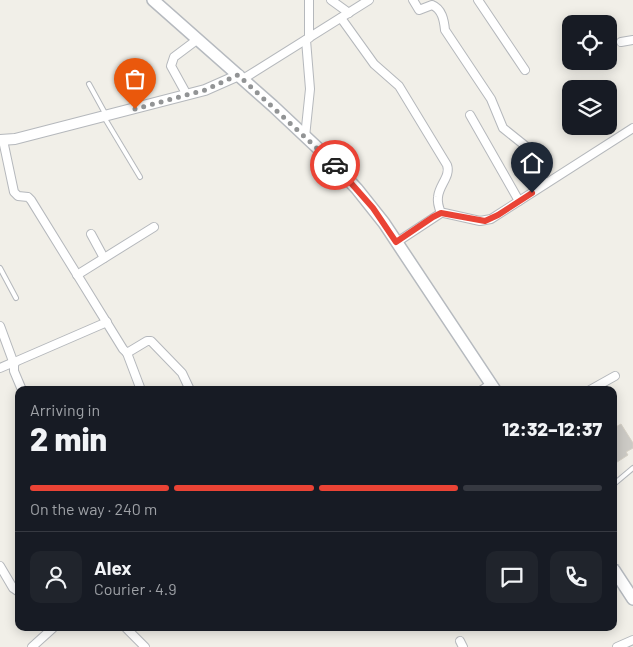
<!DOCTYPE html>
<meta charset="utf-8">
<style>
:root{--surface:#171b24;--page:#20242c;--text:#f1f3f6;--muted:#9ea1a6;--line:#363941;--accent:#ea4335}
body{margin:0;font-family:Barlow,sans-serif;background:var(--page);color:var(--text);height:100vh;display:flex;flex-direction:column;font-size:19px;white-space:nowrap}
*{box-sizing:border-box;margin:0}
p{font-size:16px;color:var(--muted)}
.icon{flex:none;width:28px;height:28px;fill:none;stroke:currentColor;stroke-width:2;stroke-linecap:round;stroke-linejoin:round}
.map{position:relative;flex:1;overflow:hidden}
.drawer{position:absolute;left:15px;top:386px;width:602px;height:245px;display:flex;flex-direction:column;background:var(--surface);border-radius:10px;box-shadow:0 2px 12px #0003}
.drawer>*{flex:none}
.buttons{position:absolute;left:562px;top:15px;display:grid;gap:10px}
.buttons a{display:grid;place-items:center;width:55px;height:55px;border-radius:10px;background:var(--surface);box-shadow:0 2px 12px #0003;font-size:25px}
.pin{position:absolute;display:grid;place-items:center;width:42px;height:42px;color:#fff;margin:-51px -21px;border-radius:50% 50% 50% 0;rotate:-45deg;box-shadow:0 0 5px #0007}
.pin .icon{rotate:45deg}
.courier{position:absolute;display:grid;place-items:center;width:50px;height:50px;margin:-25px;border:4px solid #ea4335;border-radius:50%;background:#fff;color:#222;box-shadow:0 1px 6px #0007}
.overview em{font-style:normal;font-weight:800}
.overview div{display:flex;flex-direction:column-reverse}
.overview{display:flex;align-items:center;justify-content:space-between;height:85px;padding:0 15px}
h1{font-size:32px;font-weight:800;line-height:38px}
.bar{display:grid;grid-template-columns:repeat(4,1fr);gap:8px 5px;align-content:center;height:60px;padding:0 15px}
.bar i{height:6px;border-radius:4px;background:var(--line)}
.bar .selected{background:var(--accent)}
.bar p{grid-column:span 4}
.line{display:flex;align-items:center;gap:12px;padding:0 15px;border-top:1px solid var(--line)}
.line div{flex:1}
.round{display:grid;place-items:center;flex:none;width:52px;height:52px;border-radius:10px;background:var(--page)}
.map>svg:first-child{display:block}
</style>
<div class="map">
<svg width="633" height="647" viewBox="0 0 633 647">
<rect width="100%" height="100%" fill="#f1efe8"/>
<!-- building -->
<polygon fill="#cccac5" stroke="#d6d1c6" points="621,424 633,443 633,448 626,452 628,455 614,464 614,428"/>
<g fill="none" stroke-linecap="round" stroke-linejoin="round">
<defs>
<g id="service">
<polyline points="89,84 106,115"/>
<polyline points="104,117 140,177"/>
<polyline points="0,268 16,298"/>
<polyline points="614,484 633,468"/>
</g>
<g id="minor">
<polyline points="309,0 309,38"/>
<polyline points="331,0 349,13"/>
<path d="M413 0 419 10 432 5C442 9 444 20 445 30L491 99 503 128 528 148 545 184"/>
<polyline points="478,0 525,70"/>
<path d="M341 18 374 64 399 86 447 165C451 176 439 185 438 197 437 203 439 208 441 213"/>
<polyline points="621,42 633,40"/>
<polyline points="243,79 369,0"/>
<polyline points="187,95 171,66 174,57 198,39"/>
<polyline points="470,115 519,201"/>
<polyline points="305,137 310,89 306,40"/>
<polyline points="3,140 14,192 18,196 28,197 31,200 123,349 127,353 147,341 151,341 182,373 190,390"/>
<polyline points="91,234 104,258"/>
<polyline points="397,242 441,213 444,213 480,221 491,219 633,128"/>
<polyline points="77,275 154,227"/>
<polyline points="0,326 14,364"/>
<polyline points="127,353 141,390"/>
<polyline points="0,368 14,362"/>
<polyline points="22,390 14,371 14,364 17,361 107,322"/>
<polyline points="482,390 491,384"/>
<polyline points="590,390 615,376"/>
<polyline points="0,566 13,588 19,592"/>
<polyline points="126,628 145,647"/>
<polyline points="460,641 463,647"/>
<polyline points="32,647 53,628"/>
<polyline points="617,647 633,640"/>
</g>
<polyline id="tertiary" points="0,140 15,139 205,90 239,75"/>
<g id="secondary">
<polyline points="153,0 273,106 323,153 357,189 384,223 495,390"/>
<polyline points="614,570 633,599"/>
</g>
</defs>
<!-- service casing -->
<use href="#service" stroke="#b5b8bc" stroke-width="6"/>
<!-- minor casing -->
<use href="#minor" stroke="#b5b8bc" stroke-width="10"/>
<!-- tertiary casing -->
<use href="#tertiary" stroke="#b5b8bc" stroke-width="12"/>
<!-- secondary casing -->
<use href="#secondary" stroke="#b6babf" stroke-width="14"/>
<!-- service -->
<use href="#service" stroke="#fff" stroke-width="4"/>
<!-- minor -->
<use href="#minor" stroke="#fff" stroke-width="8"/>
<!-- tertiary -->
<use href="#tertiary" stroke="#fff" stroke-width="10"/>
<!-- secondary -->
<use href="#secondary" stroke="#fff" stroke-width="11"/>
</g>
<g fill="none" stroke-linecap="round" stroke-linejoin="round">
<!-- done -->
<polyline stroke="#929495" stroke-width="5" stroke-dasharray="0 9" points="135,109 205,90 238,75 335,165"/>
<!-- route -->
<polyline stroke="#ea4335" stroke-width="6" points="335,165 373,208 396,242 433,217 441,213 485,221 498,215 532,193"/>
</g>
</svg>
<div class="buttons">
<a><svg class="icon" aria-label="locate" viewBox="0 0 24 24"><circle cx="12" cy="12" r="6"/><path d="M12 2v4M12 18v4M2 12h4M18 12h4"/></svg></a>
<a><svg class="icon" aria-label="layers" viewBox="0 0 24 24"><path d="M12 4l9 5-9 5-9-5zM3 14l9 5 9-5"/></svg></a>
</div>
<div class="pin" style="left:135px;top:109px;background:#ea580c"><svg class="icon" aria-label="bag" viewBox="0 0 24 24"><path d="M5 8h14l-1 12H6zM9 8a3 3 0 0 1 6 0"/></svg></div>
<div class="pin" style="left:532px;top:193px;background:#1f2937"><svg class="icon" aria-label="home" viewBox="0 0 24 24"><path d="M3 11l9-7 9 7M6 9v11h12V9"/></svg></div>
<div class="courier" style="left:335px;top:165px"><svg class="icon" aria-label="car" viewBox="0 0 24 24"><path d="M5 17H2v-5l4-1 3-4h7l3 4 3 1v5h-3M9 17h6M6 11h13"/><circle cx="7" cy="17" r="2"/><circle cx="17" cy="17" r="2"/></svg></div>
<section class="drawer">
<div class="overview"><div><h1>2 min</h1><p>Arriving in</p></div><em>12:32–12:37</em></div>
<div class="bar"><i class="selected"></i><i class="selected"></i><i class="selected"></i><i></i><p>On the way · 240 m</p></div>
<div class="line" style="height:90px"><a class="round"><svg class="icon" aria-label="person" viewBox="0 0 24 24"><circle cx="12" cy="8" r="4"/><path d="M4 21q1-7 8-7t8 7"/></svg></a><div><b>Alex</b><p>Courier · 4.9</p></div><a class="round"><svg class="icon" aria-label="chat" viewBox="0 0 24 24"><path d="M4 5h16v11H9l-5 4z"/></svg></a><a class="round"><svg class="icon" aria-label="phone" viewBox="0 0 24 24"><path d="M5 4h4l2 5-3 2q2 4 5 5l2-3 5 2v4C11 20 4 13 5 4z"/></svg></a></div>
</section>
</div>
